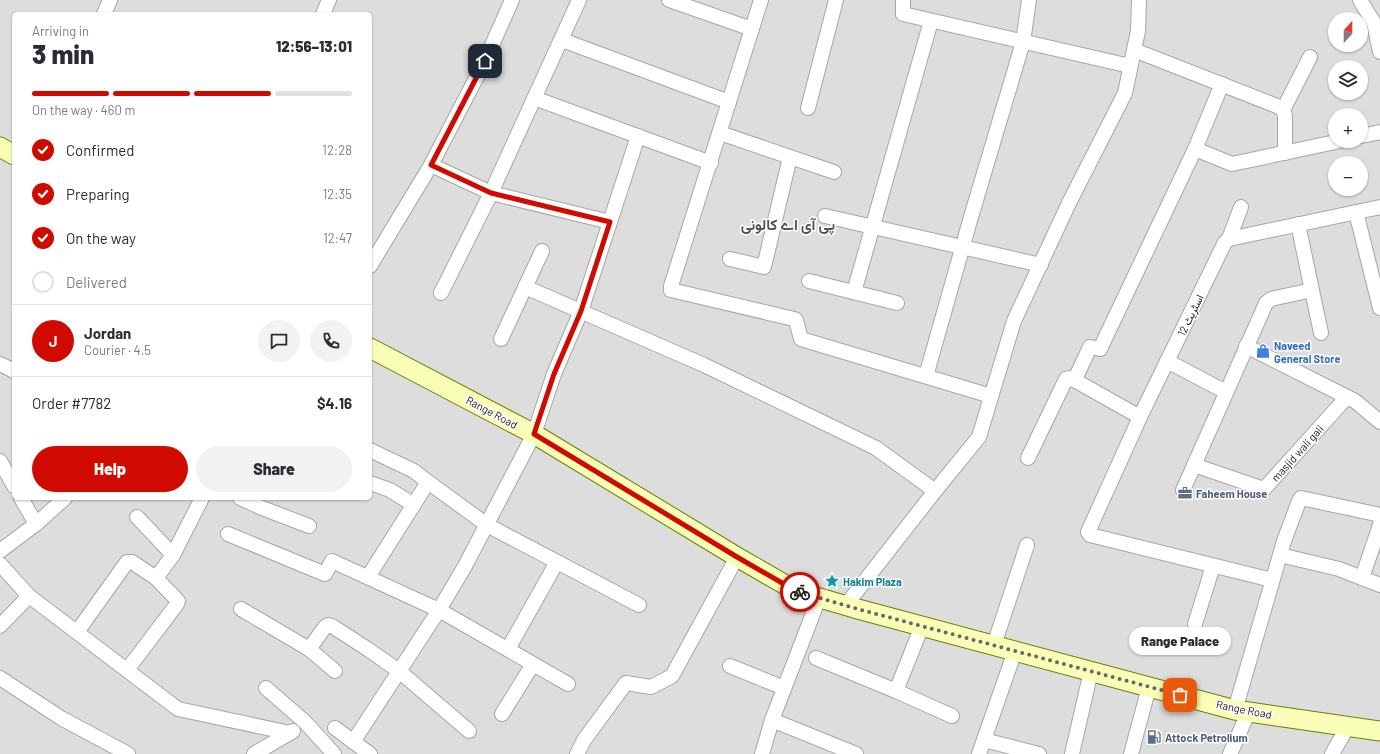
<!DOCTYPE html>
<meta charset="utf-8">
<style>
:root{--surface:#fff;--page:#f2f2f3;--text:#2b2b33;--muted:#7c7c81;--line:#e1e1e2;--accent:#d10a00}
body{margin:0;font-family:Barlow,Vazirmatn,sans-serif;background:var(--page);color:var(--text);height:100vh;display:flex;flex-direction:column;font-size:15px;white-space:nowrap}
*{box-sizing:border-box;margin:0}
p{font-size:13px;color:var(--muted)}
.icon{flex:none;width:22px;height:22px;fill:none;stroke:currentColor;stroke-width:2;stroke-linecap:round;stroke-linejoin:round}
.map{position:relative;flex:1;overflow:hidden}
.drawer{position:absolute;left:12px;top:12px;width:360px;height:488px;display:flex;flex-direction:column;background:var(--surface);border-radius:6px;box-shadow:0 1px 3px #0004}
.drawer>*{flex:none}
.needle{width:26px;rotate:21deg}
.controls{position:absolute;left:1328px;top:12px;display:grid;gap:8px}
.controls a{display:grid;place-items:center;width:40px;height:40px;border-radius:50%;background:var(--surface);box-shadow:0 1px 3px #0004;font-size:20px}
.pin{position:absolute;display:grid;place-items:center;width:34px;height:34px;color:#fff;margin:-17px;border-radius:8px;box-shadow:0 2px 6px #0006}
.courier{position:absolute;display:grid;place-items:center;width:40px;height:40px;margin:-20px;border:3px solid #d10a00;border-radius:50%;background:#fff;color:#222;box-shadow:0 1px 5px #0007}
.bubble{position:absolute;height:28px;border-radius:14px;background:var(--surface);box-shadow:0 1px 3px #0004;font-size:13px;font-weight:800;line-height:28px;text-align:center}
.headline em{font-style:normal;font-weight:800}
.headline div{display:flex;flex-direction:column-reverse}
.headline{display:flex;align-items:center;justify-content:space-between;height:68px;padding:0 20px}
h1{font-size:26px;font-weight:800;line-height:30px}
.bar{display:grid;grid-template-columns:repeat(4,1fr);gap:6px 4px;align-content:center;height:48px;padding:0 20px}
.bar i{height:5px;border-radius:3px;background:var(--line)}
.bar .active{background:var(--accent)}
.bar p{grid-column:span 4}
.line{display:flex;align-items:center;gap:10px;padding:0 20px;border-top:1px solid var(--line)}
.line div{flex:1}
.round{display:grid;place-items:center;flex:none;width:42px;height:42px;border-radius:21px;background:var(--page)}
ol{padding:0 20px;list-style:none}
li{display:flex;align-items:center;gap:12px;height:44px}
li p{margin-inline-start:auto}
li .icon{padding:4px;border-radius:50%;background:var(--accent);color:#fff;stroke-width:4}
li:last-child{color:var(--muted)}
li i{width:22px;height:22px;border:2px solid var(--line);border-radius:50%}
.primary-button{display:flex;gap:8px;margin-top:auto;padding:8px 20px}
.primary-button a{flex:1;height:46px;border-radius:24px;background:var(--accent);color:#fff;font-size:16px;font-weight:800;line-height:46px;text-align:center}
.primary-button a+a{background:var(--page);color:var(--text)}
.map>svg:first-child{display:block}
</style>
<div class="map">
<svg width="1380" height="754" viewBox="0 0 1380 754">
<rect width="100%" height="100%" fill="#f2eee6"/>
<!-- residential -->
<path fill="#dedddd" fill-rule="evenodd" d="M0 0H1380V754H0ZM14 14H370V498H14ZM1335 19H1361V45H1335ZM1335 67H1361V93H1335ZM1335 115H1361V141H1335ZM1335 163H1361V189H1335Z"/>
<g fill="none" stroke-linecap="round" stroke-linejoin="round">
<defs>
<g id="street">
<polyline points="669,0 752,29"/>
<polyline points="761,0 671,286 671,290 794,319 796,320 801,339 991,396"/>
<polyline points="903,0 903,14 1130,66"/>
<polyline points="1360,0 1374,23 1380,52"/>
<polyline points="104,14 110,0"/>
<polyline points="323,14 329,0"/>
<polyline points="562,40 729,102"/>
<polyline points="1134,50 1277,106 1283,110 1285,116 1285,153"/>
<polyline points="534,98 711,163"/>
<polyline points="808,108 836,0"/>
<polyline points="1283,110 1310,57"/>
<polyline points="720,133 834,172"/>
<polyline points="1361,136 1380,132"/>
<polyline points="1195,149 1232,164 1340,141"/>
<polyline points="431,165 491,193 610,222"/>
<polyline points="1356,212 1380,308"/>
<polyline points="825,216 1041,265"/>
<polyline points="1298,224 1321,333"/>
<polyline points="1229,239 1241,207"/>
<polyline points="730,259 764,267 790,157"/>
<polyline points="370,266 431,165 485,61 512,0"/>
<polyline points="809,281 897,303"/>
<polyline points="525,287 704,365 876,448 935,491"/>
<polyline points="854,292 931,21"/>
<polyline points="441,293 491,193 579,0"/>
<polyline points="501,339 542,251"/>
<polyline points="1246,346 1355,401 1380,422"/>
<polyline points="1167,361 1226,392"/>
<polyline points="0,364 14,371"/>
<polyline points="926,376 971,217 1023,42 1029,0"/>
<polyline points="1076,381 1076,377 1090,347 1100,349 1195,149 1222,84"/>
<polyline points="370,450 414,471 428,482 487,525 639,605"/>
<polyline points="1028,458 1066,379 1069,378 1076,381 1140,417"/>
<polyline points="0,461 14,486"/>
<polyline points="1194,465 1264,489 1347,397"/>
<polyline points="370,483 390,490 414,505"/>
<polyline points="1183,490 1266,303 1271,299 1312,290"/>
<polyline points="21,498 36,524"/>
<polyline points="240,498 262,508 309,526"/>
<polyline points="137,517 173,555"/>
<polyline points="228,534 325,574 332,561 439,610 568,684"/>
<polyline points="0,551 36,524 65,498"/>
<polyline points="1280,555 1339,569 1380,585"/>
<polyline points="0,564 29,596 0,626"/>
<polyline points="368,577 428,482"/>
<polyline points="156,578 173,555 202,498"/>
<polyline points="1362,578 1380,525"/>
<polyline points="1272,580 1090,535 1088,532 1140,417 1225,242 1229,239 1380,207"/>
<polyline points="29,596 178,709 290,733"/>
<polyline points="846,605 935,491 979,437 1014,321 1069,203 1125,93 1138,31 1139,0"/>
<polyline points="241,609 309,649 335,671"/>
<polyline points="1195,624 1213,566"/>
<polyline points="77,632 127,562 132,562 156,578 178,601 177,604 127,670"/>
<polyline points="994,645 1027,545"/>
<polyline points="309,649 325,627 328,625 332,626 369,650 399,671 469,731"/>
<polyline points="508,649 557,562"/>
<polyline points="816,658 896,691 952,716"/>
<polyline points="730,666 784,688"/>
<polyline points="0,678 61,718 128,754"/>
<polyline points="266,688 305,722 334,754"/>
<polyline points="896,691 922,626"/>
<polyline points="1235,710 1284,541 1299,501 1301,498 1376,514 1380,518"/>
<polyline points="502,714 533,664"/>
<polyline points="772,720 856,754"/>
<polyline points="335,728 370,754"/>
<polyline points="984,740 1039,754"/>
<polyline points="353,742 439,610 465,566 534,434 554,374 581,311 638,136"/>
<polyline points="254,754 293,731"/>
<polyline points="577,754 584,740 626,683 651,687 672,676 737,557"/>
<polyline points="762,754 772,720 819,598"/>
<polyline points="979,754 1015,651"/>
<polyline points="1072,754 1091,671"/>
<polyline points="1131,754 1149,687"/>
<polyline points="1230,754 1249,711"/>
<polyline points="1332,754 1348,726"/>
</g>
<g id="secondary">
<polyline points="0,147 14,155"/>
<polyline points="370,348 534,434 737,557 796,591 854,608 1235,710 1380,731"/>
</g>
</defs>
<!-- street casing -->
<use href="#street" stroke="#a7a7a7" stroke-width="16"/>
<!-- secondary casing -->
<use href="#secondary" stroke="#6b7f00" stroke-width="21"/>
<!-- street -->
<use href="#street" stroke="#fff" stroke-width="14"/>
<!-- secondary -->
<use href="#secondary" stroke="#f8ffb7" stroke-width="19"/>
</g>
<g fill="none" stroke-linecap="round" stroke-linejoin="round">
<!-- done -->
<polyline stroke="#6a6865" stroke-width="4" stroke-dasharray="0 7.2" points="800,592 854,608 1180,695"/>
<!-- route -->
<polyline stroke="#d10a00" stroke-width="5" points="485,61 431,165 491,193 610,222 581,311 554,374 534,434 737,557 796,591 800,592"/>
</g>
<!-- icons -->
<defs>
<symbol id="shop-bare" viewBox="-9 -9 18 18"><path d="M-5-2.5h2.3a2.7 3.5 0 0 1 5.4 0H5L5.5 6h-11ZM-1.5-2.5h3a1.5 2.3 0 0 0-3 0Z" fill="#3f7fe0" stroke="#fff" stroke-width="2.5" paint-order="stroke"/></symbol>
<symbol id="office-bare" viewBox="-9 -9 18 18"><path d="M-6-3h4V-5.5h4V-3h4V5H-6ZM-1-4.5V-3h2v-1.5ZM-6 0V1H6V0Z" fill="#5c6f8a" stroke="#fff" stroke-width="2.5" paint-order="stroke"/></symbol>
<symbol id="sight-bare" viewBox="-9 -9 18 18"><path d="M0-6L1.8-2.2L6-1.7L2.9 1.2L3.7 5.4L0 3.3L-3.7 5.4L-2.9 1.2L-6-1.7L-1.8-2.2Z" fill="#0f9aa8" stroke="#fff" stroke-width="2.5" paint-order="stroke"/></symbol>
<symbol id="fuel-bare" viewBox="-9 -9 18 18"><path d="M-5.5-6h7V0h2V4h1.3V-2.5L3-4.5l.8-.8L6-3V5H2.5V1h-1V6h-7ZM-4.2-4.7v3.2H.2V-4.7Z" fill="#5c6f8a" stroke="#fff" stroke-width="2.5" paint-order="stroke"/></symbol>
</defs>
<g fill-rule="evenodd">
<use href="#shop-bare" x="1253" y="341" width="20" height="20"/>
<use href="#office-bare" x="1175" y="483" width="20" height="20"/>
<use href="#sight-bare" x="822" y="571" width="20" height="20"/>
<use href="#fuel-bare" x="1144" y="727" width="20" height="20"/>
</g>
<g text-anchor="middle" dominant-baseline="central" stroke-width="3" stroke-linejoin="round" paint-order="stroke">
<!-- street labels -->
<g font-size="11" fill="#202020" stroke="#fff">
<text transform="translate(1190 315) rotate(-64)">اسٹریٹ 12</text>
<text transform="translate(492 412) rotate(28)">Range Road</text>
<text transform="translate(1297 453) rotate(-48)">masjid wali gali</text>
<text transform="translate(1244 709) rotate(11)">Range Road</text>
</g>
<!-- shop labels -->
<g font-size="11" font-weight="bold" fill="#366cbe" stroke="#fff" text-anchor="start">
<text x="1274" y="345">Naveed<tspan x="1274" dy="13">General Store</tspan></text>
</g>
<!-- service labels -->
<g font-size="11" font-weight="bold" fill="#4e5e75" stroke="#fff" text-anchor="start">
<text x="1196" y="493">Faheem House</text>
<text x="1165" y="737">Attock Petrolium</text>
</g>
<!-- culture labels -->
<g font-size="11" font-weight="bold" fill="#0d838f" stroke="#fff" text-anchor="start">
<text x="843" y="581">Hakim Plaza</text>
</g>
<!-- district labels -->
<g font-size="15" font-weight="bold" fill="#535353" stroke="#fff">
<text x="788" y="224">پی آی اے کالونی</text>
</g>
</g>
</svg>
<div class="controls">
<a><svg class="needle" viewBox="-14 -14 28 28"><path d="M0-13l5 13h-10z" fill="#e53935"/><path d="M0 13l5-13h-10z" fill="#7c7c81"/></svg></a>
<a><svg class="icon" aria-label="layers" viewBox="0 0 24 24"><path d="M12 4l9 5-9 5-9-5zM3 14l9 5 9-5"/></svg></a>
<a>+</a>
<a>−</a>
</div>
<div class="pin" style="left:1180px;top:695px;background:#ea580c"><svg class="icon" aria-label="bag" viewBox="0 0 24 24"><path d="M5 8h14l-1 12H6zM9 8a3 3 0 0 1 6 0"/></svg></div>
<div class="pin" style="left:485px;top:61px;background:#1f2937"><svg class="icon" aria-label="home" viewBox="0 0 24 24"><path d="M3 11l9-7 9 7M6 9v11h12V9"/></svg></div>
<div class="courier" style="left:800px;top:592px"><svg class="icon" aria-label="bike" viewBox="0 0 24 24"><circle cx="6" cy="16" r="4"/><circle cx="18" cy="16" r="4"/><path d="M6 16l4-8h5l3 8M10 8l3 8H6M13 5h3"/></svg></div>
<div class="bubble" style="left:1129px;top:627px;width:102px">Range Palace</div>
<section class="drawer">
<div class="headline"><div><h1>3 min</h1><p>Arriving in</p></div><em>12:56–13:01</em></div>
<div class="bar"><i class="active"></i><i class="active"></i><i class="active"></i><i></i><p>On the way · 460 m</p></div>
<ol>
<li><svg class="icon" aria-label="check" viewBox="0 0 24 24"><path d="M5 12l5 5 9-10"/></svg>Confirmed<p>12:28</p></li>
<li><svg class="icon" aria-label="check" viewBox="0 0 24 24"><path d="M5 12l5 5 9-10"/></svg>Preparing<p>12:35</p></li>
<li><svg class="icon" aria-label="check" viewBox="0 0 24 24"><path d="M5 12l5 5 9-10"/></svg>On the way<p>12:47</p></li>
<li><i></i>Delivered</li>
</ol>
<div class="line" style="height:72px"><b class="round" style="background:var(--accent);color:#fff">J</b><div><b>Jordan</b><p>Courier · 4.5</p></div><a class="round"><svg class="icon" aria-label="chat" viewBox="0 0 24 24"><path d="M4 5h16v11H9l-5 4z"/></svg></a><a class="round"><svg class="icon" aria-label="phone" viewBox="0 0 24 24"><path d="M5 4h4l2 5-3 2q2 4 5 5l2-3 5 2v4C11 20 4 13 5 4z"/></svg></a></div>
<div class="line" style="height:52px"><div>Order #7782</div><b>$4.16</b></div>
<div class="primary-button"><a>Help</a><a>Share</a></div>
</section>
</div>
